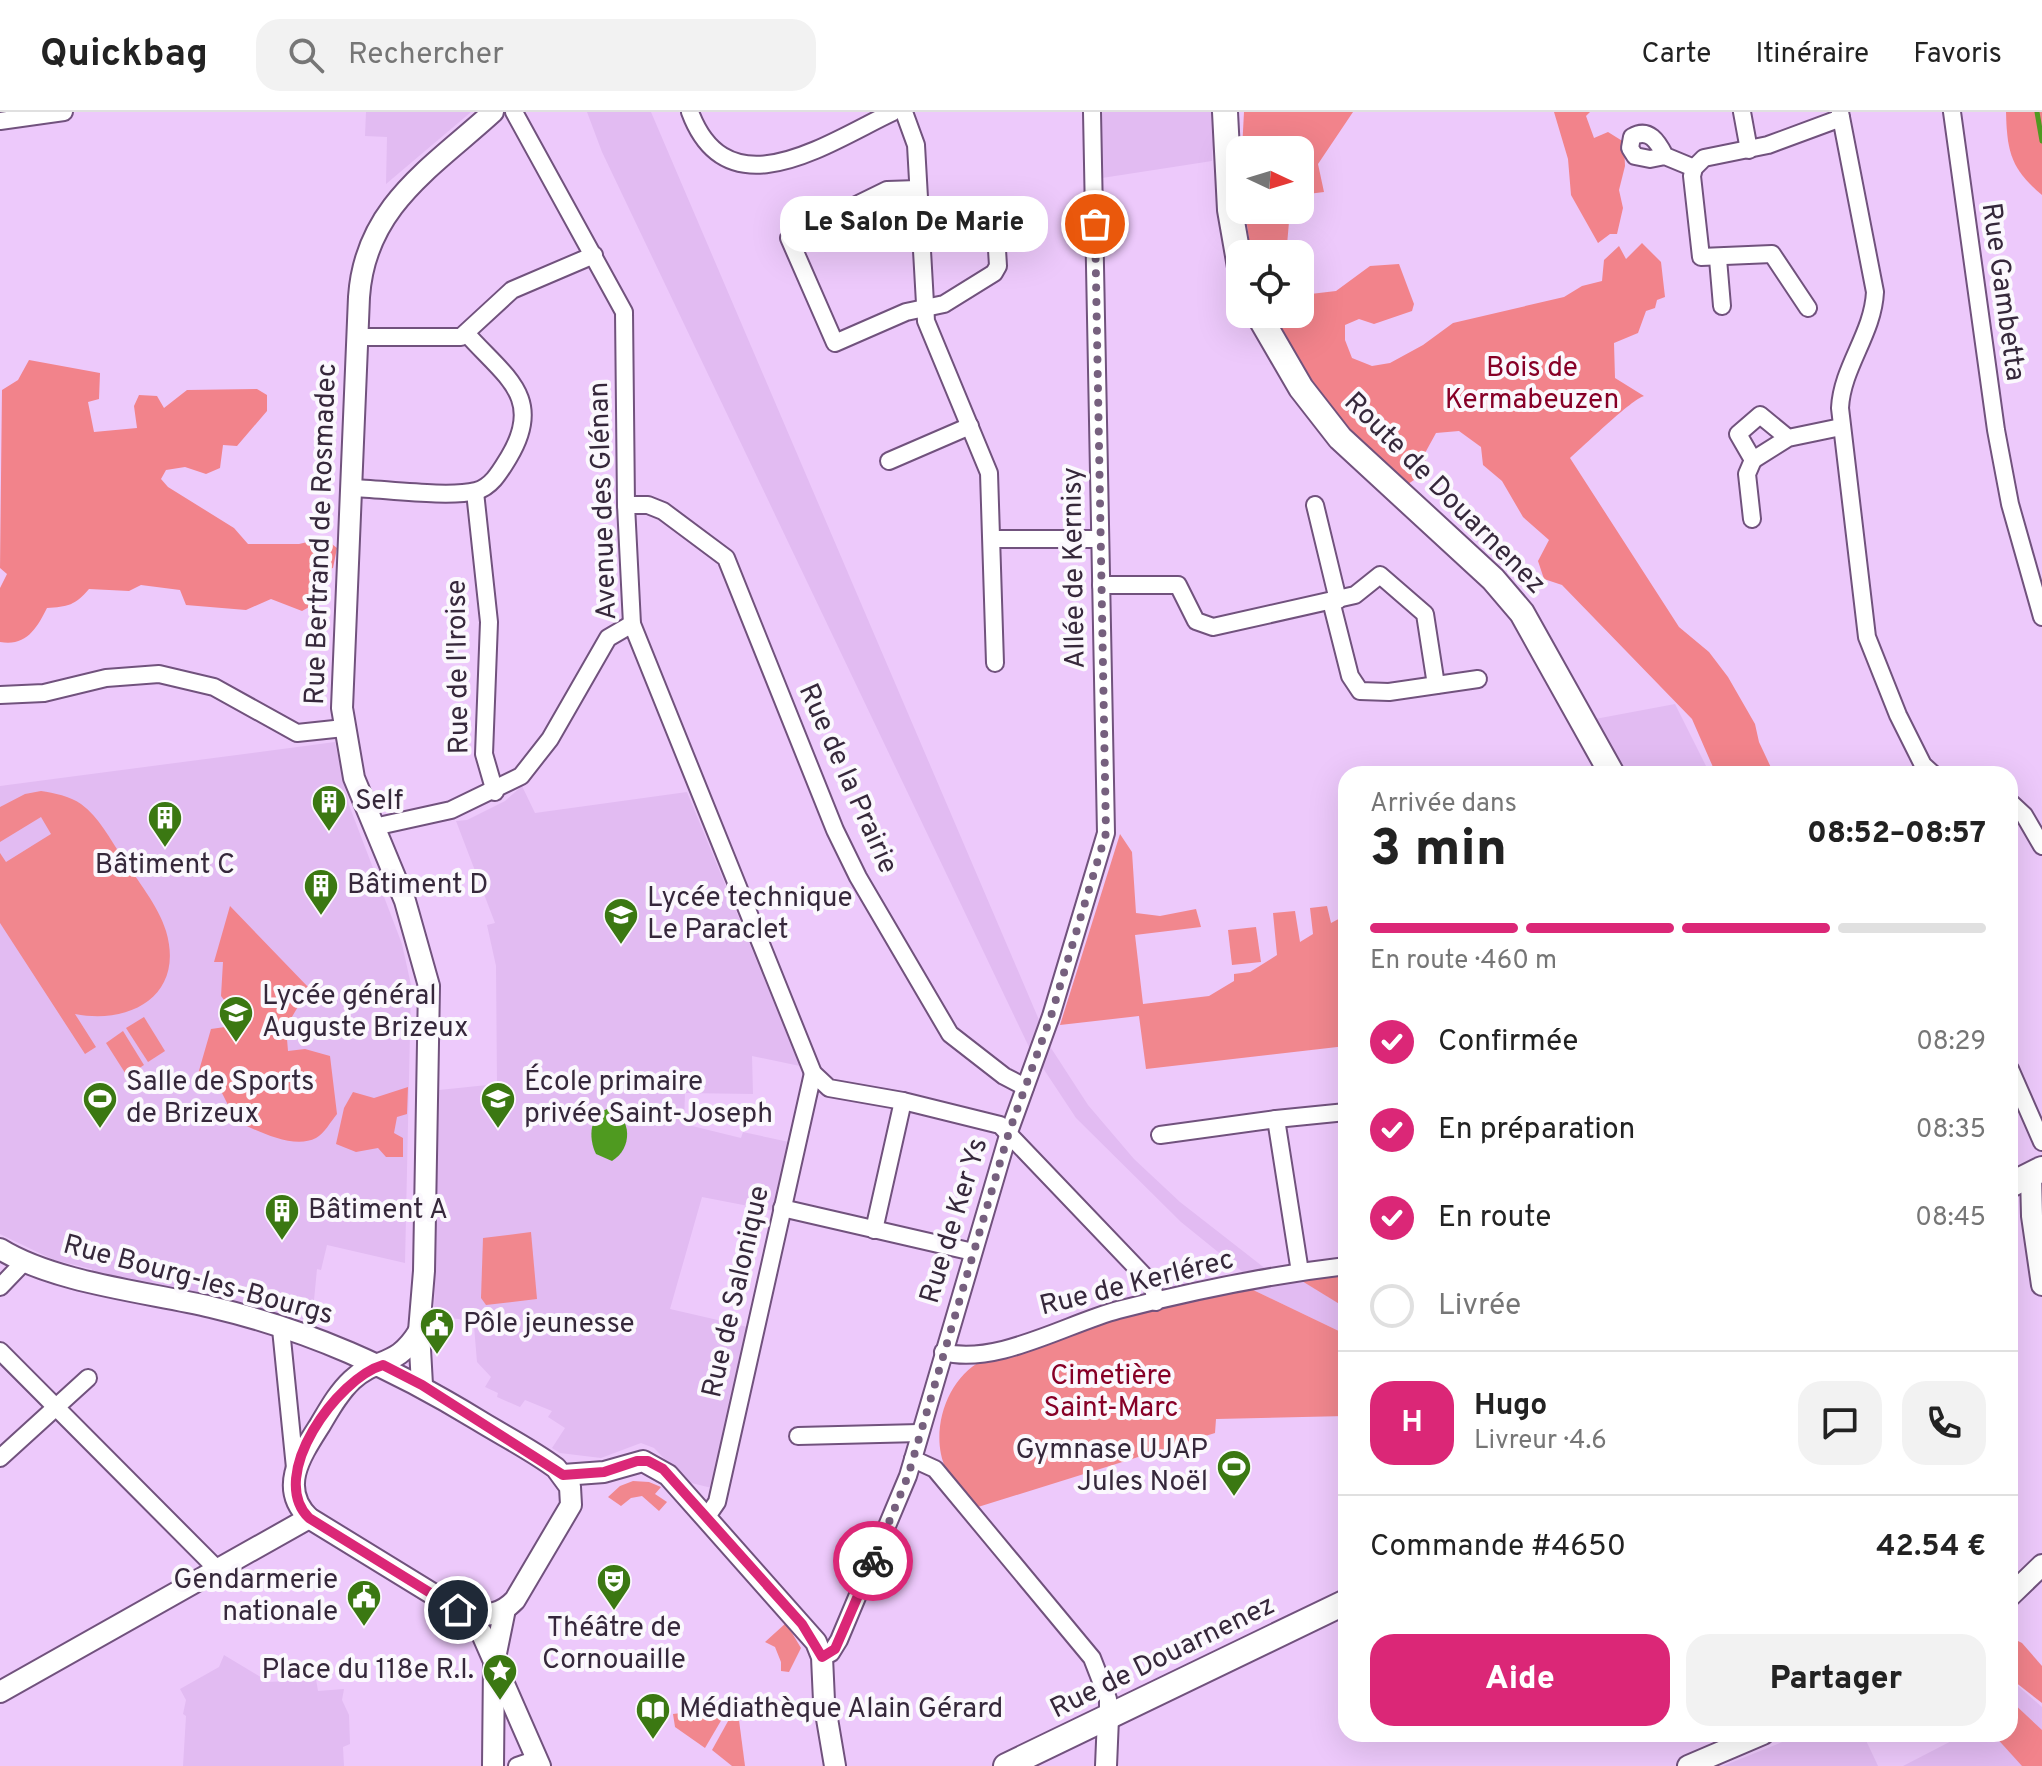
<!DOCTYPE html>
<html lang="fr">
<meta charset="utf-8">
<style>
:root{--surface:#fff;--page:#f2f2f2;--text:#222;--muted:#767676;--line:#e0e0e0;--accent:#db2777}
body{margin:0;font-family:Overpass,sans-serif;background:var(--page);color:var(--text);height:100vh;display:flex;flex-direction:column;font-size:30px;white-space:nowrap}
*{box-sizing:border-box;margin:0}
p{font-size:26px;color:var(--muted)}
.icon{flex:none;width:44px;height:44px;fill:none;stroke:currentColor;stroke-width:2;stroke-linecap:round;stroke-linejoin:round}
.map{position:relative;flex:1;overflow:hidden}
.details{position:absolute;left:1338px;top:654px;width:680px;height:976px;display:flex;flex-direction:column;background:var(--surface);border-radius:24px;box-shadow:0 8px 32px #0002}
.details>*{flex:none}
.needle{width:52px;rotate:94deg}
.tools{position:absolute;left:1226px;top:24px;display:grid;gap:16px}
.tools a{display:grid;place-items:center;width:88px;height:88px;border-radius:16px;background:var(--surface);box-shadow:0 8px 32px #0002;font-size:40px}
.pin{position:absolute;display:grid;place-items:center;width:68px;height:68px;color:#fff;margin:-34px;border:4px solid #fff;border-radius:50%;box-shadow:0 2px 8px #0007}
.courier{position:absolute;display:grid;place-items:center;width:80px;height:80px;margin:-40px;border:6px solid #db2777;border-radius:50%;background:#fff;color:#222;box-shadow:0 2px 10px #0007}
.bubble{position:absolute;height:56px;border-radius:24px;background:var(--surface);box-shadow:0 8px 32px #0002;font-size:26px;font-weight:800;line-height:56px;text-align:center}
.head em{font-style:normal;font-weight:800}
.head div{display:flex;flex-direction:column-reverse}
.head{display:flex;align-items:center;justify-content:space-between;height:136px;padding:0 32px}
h1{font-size:52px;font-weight:800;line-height:60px}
.bar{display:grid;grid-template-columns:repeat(4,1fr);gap:12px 8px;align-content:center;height:96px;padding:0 32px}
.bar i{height:10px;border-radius:6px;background:var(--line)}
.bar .active{background:var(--accent)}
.bar p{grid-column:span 4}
.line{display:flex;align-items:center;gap:20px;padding:0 32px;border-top:2px solid var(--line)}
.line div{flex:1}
.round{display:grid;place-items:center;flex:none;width:84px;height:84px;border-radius:24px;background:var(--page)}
ol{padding:0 32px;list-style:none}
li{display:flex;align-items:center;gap:24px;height:88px}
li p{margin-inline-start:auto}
li .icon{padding:8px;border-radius:50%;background:var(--accent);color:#fff;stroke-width:4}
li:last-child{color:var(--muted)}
li i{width:44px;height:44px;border:4px solid var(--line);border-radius:50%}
.button{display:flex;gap:16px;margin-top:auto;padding:16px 32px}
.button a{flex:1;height:92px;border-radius:24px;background:var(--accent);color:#fff;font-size:32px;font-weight:800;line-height:92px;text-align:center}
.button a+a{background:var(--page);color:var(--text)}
header{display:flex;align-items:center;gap:48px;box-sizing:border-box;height:112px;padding:0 40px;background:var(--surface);border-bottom:2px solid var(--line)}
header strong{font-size:38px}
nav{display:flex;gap:44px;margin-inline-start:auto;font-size:28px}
.search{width:560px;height:72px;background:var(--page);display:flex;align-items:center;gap:20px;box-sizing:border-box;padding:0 28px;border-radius:24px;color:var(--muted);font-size:30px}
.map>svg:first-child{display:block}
</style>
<header>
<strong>Quickbag</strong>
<div class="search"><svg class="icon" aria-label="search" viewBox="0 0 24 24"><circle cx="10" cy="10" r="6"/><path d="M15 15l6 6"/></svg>Rechercher</div>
<nav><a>Carte</a><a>Itinéraire</a><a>Favoris</a></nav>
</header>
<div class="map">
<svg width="2042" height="1654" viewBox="0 0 2042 1654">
<rect width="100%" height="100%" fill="#edc9fb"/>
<!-- built -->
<g fill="#e2bbf2">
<polygon points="366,0 471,0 386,72 387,25 365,24"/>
<polygon points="587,0 651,0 1051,936 1088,993 1134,1047 1180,1090 1280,1168 1297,1166 1346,1195 1346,1227 1343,1221 1249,1176 1244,1161 1181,1110 1076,1006 1029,935 602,40"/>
<polygon points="1099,0 1215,0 1212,49 1102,66"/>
<polygon points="1675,592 1710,662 1622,662 1595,607"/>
<polygon points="335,630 349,693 402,832 411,873 405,1151 327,1133 321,1158 317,1157 312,1209 92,1161 92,1157 54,1148 0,1122 0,674"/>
<polygon points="522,674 535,701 687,680 800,954 752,944 753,982 685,981 684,1012 741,1026 743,1020 789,1030 774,1099 702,1085 670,1197 748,1215 712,1376 687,1370 654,1336 641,1331 601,1346 560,1341 552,1336 565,1316 548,1305 552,1299 525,1288 520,1295 497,1285 498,1281 485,1275 491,1265 477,1250 474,1214 459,1207 434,1205 439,978 497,972 496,854 487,813 495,811 456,709 467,708 505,689"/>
<polygon points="224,1543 269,1570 316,1567 318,1579 344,1577 342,1588 349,1603 350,1632 343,1635 344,1654 183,1654 186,1604 183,1602 186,1588 180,1577 219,1555"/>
<polygon points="2010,1567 2042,1595 2042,1654 1903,1654 1965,1622 2010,1622"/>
<polygon points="1802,1622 1863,1622 1878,1654 1723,1654"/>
</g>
<!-- green -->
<g fill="#f1878e">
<path d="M41 679C54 681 70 684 81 692 99 705 110 727 122 745 137 768 158 793 166 819 185 883 131 913 75 902L96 935 85 942 0 811V741L6 750 51 722 41 705 0 730V695L25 682Z"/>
<polygon points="1120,722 1132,740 1136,801 1160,804 1196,797 1201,815 1135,823 1143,892 1209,884 1234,869 1234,862 1250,860 1277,843 1273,801 1295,799 1300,830 1313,822 1310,796 1327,794 1331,811 1346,803 1346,934 1146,957 1139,904 1060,913"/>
<polygon points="1256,815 1261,850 1232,853 1228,818"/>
<polygon points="144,905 165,939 148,950 126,916"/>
<polygon points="123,919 144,953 127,964 106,931"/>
<polygon points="531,1120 537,1187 486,1193 481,1186 483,1126"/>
<polygon points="1346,1160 1346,1196 1297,1166"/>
<path d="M1249 1176 1343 1221 1346 1227V1304L1216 1307 1215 1321 978 1395C968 1383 952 1370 946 1357 929 1322 946 1266 982 1249L1135 1200Z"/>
<polygon points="633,1369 649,1370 661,1375 655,1382 667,1390 659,1399 642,1384 631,1386 621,1394 608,1385 620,1374"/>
<polygon points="786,1511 801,1536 789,1560 781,1559 781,1550 775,1535 765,1530"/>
<polygon points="737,1593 745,1654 732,1654 712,1638"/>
<polygon points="729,1595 705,1636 675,1615 673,1602"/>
</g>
<!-- forest -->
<g fill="#f2838b">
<polygon points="1244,0 1353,0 1318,52 1324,80 1300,83 1300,38 1242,38"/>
<polygon points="1554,0 1590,0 1586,4 1594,26 1608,20 1624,30 1625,54 1619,78 1623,96 1617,122 1610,122 1598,131 1571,83 1568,47"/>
<path d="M2006 0H2042V83C2011 57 2007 40 2006 0Z"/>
<polygon points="1245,98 1290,98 1287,133 1292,142 1251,142"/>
<path d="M1642 131 1661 150 1665 185 1657 188 1655 196 1646 199 1638 221 1614 231 1615 266 1644 284C1632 287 1585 333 1570 346L1679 515 1709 540 1728 565 1755 612 1759 630 1774 662H1716L1692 607 1562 473 1544 467 1538 449 1549 428 1523 405 1502 369 1483 353 1481 335 1459 319 1436 321 1425 341 1426 360 1408 372C1348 331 1304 266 1272 202H1300V180L1302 183 1336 179 1370 154 1399 152 1414 192 1412 199 1374 212 1359 207 1345 213V228L1352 246 1372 254 1390 251 1423 233 1453 211 1564 185 1582 174 1602 169 1604 148 1619 134 1626 147Z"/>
<path d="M29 248 100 261 99 287 88 290 94 320 137 316 134 294 139 283 157 284 164 296 187 278 257 277 267 283V299L237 334 223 333 220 356 206 362 185 355 166 358 161 367 168 375 234 416 248 432H299L324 426 337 436 333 456 315 461 311 494 302 499 271 487 246 498 186 493 180 478 141 473 129 479 89 477C76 493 67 495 47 496 37 516 26 535 0 530V476L7 462 0 456 2 278 18 268Z"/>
<path d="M230 794 309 876 286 915 288 939 305 937 330 944 337 1002C331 1009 324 1022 316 1026 293 1038 256 1018 236 1009L215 967 198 962 211 917 225 915 234 901 221 884 223 850H214Z"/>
<polygon points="408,975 407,1002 397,1005 394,1021 403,1026 403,1045 386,1045 378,1036 356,1040 336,1032 344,996 353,980 374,986"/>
<polygon points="2010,1525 2022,1531 2042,1554 2042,1591 2010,1566"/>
<polygon points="2010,1588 2042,1618 2042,1654 2022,1654 1993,1622 2010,1622"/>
</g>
<!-- water -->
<path fill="#4f9a20" d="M610 996C632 1006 633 1036 612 1049L596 1042C588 1026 589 1001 610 996Z"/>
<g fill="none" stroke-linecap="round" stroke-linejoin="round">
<!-- stream -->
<polyline stroke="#4f9a20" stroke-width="5" points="2037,0 2042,29"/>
<defs>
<g id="minor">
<polyline points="514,0 624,200 626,393 632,512 813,961 829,976 903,989 1000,1013 1152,1172 1156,1190"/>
<path d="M690 0C728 102 829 30 893 0"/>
<polyline points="904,0 916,33 926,209 989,361 995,551"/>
<polyline points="1742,0 1749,38"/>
<path d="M1840 0 1875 180C1873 222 1842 255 1840 296L1867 525 1898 603 1923 653 1933 662"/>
<polyline points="1952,0 1996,318 2010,392 2042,505"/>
<polyline points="0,9 64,0"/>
<path d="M1665 44C1658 30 1649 15 1632 25L1630 36 1635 44 1650 47 1665 44 1694 56"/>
<polyline points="918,77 887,78 789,126 835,231 906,200 944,192 994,161 998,154 996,121 990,120 989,112"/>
<polyline points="1718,147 1722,194"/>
<polyline points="1808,196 1772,142 1701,145 1692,64 1694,56 1704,46 1768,33 1841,6"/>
<polyline points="358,225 461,225 512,178 594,143"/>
<polyline points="1788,326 1753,348 1738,322 1760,303 1788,326 1841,315"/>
<polyline points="889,349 970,314"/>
<path d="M352 376C384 377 448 386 476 379 492 375 501 358 509 345 545 285 504 264 466 221"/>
<polyline points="475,380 489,510 484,642 495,680"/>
<polyline points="626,393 648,393 663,399 726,446 835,718 858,765 950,922 1004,964 1025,975"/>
<polyline points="1315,393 1338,488"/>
<polyline points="1752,407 1747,362 1753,348"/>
<polyline points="992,427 1100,427"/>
<polyline points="1101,473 1178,473 1196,509 1213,515 1355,483 1380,463 1425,502 1436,573"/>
<polyline points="1331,489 1350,564 1360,579 1389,580 1478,567"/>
<polyline points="0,583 44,581 106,566 159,562 214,575 297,621 344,616"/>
<polyline points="2010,690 2024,703 2042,734"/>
<polyline points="374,715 451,698 521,664 550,627 608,526 632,512"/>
<polyline points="2010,957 2042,1030"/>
<polyline points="1276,1007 1346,1000"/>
<polyline points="1160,1023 1276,1007 1300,1160"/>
<polyline points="782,1096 973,1140"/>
<polyline points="874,1118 903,989"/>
<polyline points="0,1175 24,1150"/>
<polyline points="281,1217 295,1356"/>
<polyline points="0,1239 217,1457"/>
<path d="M943 1240C996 1254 1066 1212 1118 1198 1192 1179 1270 1163 1346 1154"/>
<polyline points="798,1324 920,1321"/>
<polyline points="0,1346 88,1266"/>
<polyline points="913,1347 935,1357 1092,1546 1108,1587 1108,1606"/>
<polyline points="706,1406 717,1390 813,961"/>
<polyline points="822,1545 831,1541 839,1528 908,1364 1009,1020 1051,904 1106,721 1092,0"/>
<polyline points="517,1654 537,1647"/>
</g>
<g id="tertiary">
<polyline points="2031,1063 2032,1104 2042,1173"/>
<path d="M0 1137C55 1171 147 1180 211 1195 309 1218 393 1256 478 1308 504 1324 532 1338 556 1356L570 1375 571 1393 515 1488C501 1503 486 1504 467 1503L309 1406C278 1376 301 1343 320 1313 329 1298 338 1281 352 1268 378 1244 396 1257 419 1219"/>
<path d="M422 1273 419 1219 424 1159 429 874 405 789 354 666 342 596 359 185C365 94 433 55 493 0"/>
<polyline points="563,1363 604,1360 643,1349 668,1363 816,1530 822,1545 824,1589 835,1654"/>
<polyline points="2010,1484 2042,1453"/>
<polyline points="467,1503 482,1522 540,1654"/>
<polyline points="0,1580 309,1406"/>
<polyline points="493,1654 494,1551 505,1497"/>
<polyline points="1106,1654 1108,1606"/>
<polyline points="1688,1654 1763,1622"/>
</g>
<g id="secondary">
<polyline points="1225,0 1230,98 1240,155"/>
<polyline points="1258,202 1301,276 1340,326 1493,467 1522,501 1612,662"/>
<polyline points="2010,1073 2042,1057"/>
<polyline points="1006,1654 1346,1490"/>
</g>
</defs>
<!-- minor casing -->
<use href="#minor" stroke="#71527d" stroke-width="20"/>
<!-- tertiary casing -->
<use href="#tertiary" stroke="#71527d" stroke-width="24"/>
<!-- secondary casing -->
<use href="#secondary" stroke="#71527d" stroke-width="28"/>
<!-- minor -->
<use href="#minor" stroke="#fff" stroke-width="16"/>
<!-- tertiary -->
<use href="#tertiary" stroke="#fff" stroke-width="20"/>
<!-- secondary -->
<use href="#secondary" stroke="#fff" stroke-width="24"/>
</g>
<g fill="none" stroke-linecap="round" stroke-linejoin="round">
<!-- done -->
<polyline stroke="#76607e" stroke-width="8" stroke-dasharray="0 14.4" points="873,1449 908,1364 1009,1020 1051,904 1106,721 1095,112"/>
<!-- route -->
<path stroke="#db2777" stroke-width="10" d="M458 1498 309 1406C266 1364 338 1266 383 1253L422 1273 563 1363 604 1360 637 1349H648L663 1357 802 1512 822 1545 835 1537 873 1449"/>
</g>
<!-- icons -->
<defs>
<symbol id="building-pin" viewBox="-11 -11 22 30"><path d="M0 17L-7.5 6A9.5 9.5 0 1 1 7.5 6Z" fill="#3b7812" stroke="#fbf8fd"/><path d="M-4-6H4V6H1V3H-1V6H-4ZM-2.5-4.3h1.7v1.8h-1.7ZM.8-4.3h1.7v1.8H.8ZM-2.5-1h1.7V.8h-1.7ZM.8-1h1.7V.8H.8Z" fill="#fff"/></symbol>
<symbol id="school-pin" viewBox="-11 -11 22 30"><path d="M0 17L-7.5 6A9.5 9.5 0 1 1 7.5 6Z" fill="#3b7812" stroke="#fbf8fd"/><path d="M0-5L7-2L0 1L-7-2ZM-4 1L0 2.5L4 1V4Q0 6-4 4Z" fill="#fff"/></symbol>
<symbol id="stadium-pin" viewBox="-11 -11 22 30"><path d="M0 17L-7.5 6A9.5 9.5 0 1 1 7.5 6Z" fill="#3b7812" stroke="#fbf8fd"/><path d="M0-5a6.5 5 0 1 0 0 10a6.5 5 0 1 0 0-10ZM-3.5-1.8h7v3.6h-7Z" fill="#fff"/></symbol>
<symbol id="civic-pin" viewBox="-11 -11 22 30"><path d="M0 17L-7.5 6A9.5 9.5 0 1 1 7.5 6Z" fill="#3b7812" stroke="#fbf8fd"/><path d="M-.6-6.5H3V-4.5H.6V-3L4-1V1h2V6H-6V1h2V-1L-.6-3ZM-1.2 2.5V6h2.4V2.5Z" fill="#fff"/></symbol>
<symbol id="theatre-pin" viewBox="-11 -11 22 30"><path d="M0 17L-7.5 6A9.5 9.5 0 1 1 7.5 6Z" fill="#3b7812" stroke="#fbf8fd"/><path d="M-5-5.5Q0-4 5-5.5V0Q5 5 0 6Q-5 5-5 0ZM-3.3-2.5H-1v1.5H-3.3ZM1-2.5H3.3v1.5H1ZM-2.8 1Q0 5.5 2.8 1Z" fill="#fff"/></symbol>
<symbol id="sight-pin" viewBox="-11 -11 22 30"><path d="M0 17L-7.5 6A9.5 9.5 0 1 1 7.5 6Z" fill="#3b7812" stroke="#fbf8fd"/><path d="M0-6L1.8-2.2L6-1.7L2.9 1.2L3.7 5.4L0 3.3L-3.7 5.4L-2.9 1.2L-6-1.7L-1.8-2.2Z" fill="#fff"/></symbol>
<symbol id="library-pin" viewBox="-11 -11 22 30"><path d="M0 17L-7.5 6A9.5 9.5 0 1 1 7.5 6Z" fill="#3b7812" stroke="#fbf8fd"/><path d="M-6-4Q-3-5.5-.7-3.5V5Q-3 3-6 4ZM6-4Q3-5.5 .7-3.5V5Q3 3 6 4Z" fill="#fff"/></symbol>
</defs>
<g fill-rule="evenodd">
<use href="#building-pin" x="309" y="670" width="40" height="54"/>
<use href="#building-pin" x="145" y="686" width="40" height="54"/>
<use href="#building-pin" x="301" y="754" width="40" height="54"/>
<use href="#school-pin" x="601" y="783" width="40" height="54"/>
<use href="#school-pin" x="216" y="881" width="40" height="54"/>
<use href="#stadium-pin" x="80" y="967" width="40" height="54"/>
<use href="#school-pin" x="478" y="967" width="40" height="54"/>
<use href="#building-pin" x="262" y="1079" width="40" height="54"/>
<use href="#civic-pin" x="417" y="1193" width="40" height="54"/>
<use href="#stadium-pin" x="1214" y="1335" width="40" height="54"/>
<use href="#theatre-pin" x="594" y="1449" width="40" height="54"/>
<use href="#civic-pin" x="344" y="1465" width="40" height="54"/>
<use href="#sight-pin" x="480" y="1539" width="40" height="54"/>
<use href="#library-pin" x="633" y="1578" width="40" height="54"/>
</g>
<g text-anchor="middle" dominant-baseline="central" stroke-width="8" stroke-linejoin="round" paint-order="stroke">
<!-- street labels -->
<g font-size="28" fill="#36283b" stroke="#fbf8fd">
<text transform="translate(2002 180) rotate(82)">Rue Gambetta</text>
<text transform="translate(1444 382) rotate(45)">Route de Douarnenez</text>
<text transform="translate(604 389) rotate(-92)">Avenue des Glénan</text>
<text transform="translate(322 422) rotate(-88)">Rue Bertrand de Rosmadec</text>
<text transform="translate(1075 456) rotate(-91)">Allée de Kernisy</text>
<text transform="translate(459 555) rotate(-91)">Rue de l'Iroise</text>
<text transform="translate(847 667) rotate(66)">Rue de la Prairie</text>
<text transform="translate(955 1109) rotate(-73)">Rue de Ker Ys</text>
<text transform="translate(198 1169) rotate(15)">Rue Bourg-les-Bourgs</text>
<text transform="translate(1137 1172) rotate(-14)">Rue de Kerlérec</text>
<text transform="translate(737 1180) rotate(-77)">Rue de Salonique</text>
<text transform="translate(1163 1546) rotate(-26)">Rue de Douarnenez</text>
</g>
<!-- park labels -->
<g font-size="28" fill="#870027" stroke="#fbf8fd">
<text x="1532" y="257">Bois de<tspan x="1532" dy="32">Kermabeuzen</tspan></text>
<text x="1111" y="1265">Cimetière<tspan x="1111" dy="32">Saint-Marc</tspan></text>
</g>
<!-- poi labels -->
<g font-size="28" fill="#36283b" stroke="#fbf8fd" text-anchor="start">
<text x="355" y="690">Self</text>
<text x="165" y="754" text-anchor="middle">Bâtiment C</text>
<text x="347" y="774">Bâtiment D</text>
<text x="647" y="787">Lycée technique<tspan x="647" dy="32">Le Paraclet</tspan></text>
<text x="262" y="885">Lycée général<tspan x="262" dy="32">Auguste Brizeux</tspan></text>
<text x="126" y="971">Salle de Sports<tspan x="126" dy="32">de Brizeux</tspan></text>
<text x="524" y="971">École primaire<tspan x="524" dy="32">privée Saint-Joseph</tspan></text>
<text x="308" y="1099">Bâtiment A</text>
<text x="463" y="1213">Pôle jeunesse</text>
<text x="1208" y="1339" text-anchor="end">Gymnase UJAP<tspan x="1208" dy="32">Jules Noël</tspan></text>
<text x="338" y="1469" text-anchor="end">Gendarmerie<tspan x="338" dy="32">nationale</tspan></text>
<text x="614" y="1517" text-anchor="middle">Théâtre de<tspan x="614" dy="32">Cornouaille</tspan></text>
<text x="474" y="1559" text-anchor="end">Place du 118e R.I.</text>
<text x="679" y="1598">Médiathèque Alain Gérard</text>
</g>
</g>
</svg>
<div class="tools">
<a><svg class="needle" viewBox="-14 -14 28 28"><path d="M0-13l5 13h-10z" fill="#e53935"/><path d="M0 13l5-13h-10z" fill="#767676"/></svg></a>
<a><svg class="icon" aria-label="locate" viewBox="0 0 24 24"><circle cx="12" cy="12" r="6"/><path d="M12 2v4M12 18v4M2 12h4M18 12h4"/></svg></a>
</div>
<div class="pin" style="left:1095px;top:112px;background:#ea580c"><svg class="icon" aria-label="bag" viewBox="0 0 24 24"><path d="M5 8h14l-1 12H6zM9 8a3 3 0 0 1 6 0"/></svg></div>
<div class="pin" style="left:458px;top:1498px;background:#1f2937"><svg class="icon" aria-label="home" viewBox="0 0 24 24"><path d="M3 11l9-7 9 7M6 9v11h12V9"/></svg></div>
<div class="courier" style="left:873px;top:1449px"><svg class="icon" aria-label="bike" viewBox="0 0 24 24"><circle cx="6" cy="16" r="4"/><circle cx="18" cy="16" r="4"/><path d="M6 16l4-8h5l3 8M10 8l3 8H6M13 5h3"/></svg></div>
<div class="bubble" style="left:780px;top:84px;width:268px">Le Salon De Marie</div>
<section class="details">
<div class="head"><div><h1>3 min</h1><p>Arrivée dans</p></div><em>08:52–08:57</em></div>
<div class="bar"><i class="active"></i><i class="active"></i><i class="active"></i><i></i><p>En route · 460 m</p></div>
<ol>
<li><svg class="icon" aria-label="check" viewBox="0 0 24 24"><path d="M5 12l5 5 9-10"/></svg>Confirmée<p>08:29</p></li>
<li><svg class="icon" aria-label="check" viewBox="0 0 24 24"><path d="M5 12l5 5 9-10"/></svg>En préparation<p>08:35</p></li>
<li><svg class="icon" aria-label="check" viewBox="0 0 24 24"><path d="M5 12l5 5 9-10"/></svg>En route<p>08:45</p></li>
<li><i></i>Livrée</li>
</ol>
<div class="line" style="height:144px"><b class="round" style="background:var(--accent);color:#fff">H</b><div><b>Hugo</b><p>Livreur · 4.6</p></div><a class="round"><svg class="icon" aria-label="chat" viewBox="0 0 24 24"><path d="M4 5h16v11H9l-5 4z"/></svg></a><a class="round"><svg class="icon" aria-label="phone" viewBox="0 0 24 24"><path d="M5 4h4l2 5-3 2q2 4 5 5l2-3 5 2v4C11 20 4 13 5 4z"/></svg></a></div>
<div class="line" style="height:104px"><div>Commande #4650</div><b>42.54 €</b></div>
<div class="button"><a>Aide</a><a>Partager</a></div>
</section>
</div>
